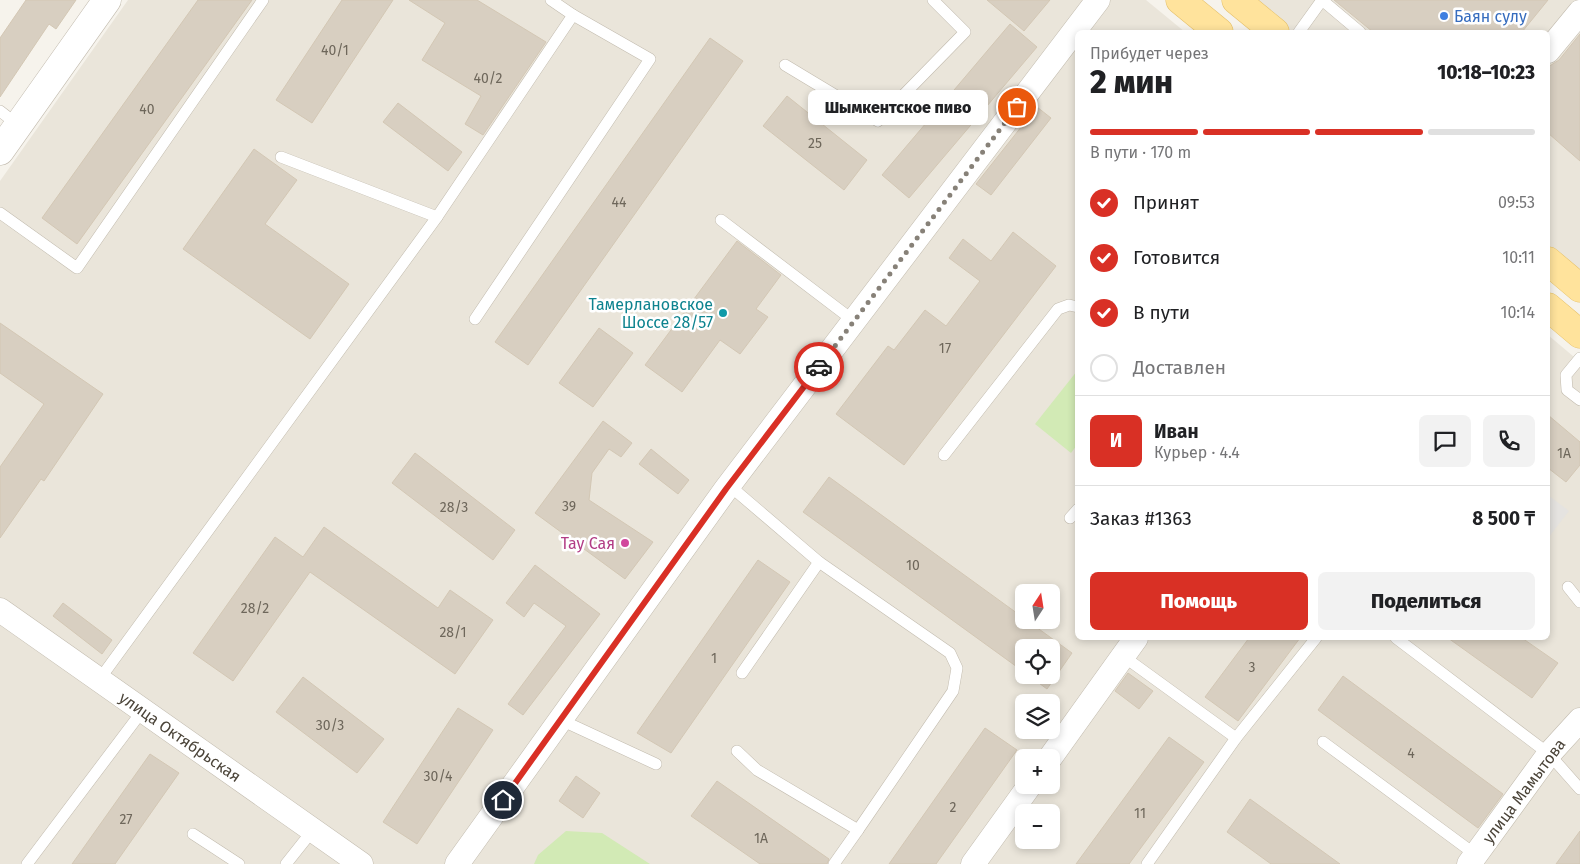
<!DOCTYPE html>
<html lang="ru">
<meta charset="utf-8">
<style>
:root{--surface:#fff;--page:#f2f2f2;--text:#202124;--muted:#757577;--line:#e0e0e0;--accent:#d93025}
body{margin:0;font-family:"Fira Sans",sans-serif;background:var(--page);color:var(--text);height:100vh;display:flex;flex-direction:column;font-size:19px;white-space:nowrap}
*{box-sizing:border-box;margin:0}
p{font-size:16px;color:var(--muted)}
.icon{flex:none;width:28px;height:28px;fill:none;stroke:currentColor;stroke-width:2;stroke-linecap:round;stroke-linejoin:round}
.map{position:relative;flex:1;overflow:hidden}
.side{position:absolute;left:1075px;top:30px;width:475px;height:610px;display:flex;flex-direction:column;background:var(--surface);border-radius:8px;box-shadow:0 2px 8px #0003}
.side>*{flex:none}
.needle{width:32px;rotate:12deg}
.controls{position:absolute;left:1015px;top:584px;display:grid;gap:10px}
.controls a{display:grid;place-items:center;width:45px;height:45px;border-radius:8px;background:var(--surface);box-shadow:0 2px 8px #0003;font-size:25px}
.pin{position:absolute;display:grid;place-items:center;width:42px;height:42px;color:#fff;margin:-21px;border:2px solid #fff;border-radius:50%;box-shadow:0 1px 5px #0007}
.courier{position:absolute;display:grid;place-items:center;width:50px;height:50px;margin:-25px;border:4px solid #d93025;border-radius:50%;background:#fff;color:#222;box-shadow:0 1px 6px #0007}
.bubble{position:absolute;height:35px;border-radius:8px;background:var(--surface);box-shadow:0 2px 8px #0003;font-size:16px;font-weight:800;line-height:35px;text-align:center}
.headline em{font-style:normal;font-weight:800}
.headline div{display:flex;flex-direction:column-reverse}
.headline{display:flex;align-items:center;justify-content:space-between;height:85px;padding:0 15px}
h1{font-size:32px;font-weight:800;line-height:38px}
.bar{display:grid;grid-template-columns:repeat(4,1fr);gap:8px 5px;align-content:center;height:60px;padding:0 15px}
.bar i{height:6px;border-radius:4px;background:var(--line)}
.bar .current{background:var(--accent)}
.bar p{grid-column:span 4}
.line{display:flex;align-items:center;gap:12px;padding:0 15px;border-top:1px solid var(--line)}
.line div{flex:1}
.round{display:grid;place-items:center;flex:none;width:52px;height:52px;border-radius:8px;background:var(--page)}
ol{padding:0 15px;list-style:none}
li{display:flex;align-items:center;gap:15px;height:55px}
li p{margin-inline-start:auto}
li .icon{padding:5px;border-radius:50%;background:var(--accent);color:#fff;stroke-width:4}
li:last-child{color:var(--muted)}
li i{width:28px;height:28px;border:2px solid var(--line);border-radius:50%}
.action{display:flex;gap:10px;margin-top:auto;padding:10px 15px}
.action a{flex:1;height:58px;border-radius:8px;background:var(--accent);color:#fff;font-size:20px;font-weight:800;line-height:58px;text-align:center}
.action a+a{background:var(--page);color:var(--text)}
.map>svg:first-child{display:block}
</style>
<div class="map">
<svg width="1580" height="864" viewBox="0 0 1580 864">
<rect width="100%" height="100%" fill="#f6f3ec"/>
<!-- residential -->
<g fill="#eae5da" fill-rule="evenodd">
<path d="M128 0H1146L1185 32H1078V638H1548V335L1580 362V864H0V181ZM1024 592H1051V620H1024ZM1024 648H1051V675H1024ZM1024 702H1051V730H1024ZM1024 758H1051V785H1024ZM1024 812H1051V840H1024Z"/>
<polygon points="1235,0 1580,0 1580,287 1548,261 1548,32 1274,32"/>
</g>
<!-- green -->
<g fill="#d2eab5">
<polygon points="1077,371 1077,445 1071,453 1035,424"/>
<polygon points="566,831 602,833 650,864 534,864 538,855"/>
</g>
<!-- parking -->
<polygon fill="#e5e3e0" points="1548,495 1569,511 1548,538"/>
<!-- building -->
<g fill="#d8cfc1" stroke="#d3c7b4">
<polygon points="26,0 76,0 56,29 49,24 0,97 0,38"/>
<polygon points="198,0 252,0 77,244 42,218"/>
<polygon points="342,0 393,0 312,123 276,100"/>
<polygon points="409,0 477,0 546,42 483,135 465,124 481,96 422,60 445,23"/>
<polygon points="987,0 1050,0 1024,31"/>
<polygon points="1334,0 1548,0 1522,32 1373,32"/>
<polygon points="1010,24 1037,47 909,198 882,175"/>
<polygon points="1580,34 1580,161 1548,133 1548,67 1559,60"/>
<polygon points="710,38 743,61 528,365 495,342"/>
<polygon points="787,96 867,160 844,190 763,126"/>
<polygon points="398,103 462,152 448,171 383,122"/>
<polygon points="1037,107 1051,118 991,195 976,184"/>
<polygon points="254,149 297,180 265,224 349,284 310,339 183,249"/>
<polygon points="1013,232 1056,266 904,465 836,414 888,346 894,350 925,310 946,326 980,281 949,258 963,239 991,261"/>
<polygon points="737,241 781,275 756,309 768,317 740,354 720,340 682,392 645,365"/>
<polygon points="0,323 103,394 44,481 41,479 0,538 0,467 44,404 0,373"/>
<polygon points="599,328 633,353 593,407 559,383"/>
<polygon points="1548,415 1580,442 1580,465 1566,482 1548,468"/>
<polygon points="603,421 632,443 621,457 609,449 592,473 589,500 653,542 625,579 535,513"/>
<polygon points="651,449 689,480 678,494 639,464"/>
<polygon points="415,453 515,530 493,560 392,483"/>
<polygon points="829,477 1072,653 1047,689 1028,675 1051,675 1051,648 1024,648 1024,672 803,512"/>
<polygon points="324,527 438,608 450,590 493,620 455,674 310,572 233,681 193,653 275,537 303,557"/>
<polygon points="758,560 790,582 671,753 637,733"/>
<polygon points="535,565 600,614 523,715 508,704 566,626 534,603 524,617 506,603"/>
<polygon points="63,603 112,640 102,654 53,616"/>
<polygon points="1249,638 1300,638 1238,721 1205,697"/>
<polygon points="1448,638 1522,638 1558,663 1532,698"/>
<polygon points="1128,673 1153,691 1139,709 1115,691"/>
<polygon points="1343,676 1503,794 1478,828 1318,710"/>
<polygon points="303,677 384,739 357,773 276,712"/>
<polygon points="458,708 493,730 417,844 383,822"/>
<polygon points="985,728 1017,750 936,864 889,864"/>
<polygon points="1169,737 1204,762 1129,864 1076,864"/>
<polygon points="150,754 179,773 115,864 72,864"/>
<polygon points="576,776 600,793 583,818 559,801"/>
<polygon points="717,781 829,859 827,864 760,864 691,816"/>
<polygon points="1250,799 1340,864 1271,864 1227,832"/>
<polygon points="1580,831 1580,864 1556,864"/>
</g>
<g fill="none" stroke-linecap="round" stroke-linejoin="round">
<defs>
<g id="service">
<polyline points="1322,0 1360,32"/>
<polyline points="1299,32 1322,0"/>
<polyline points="785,65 878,121 965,32 933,0"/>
<polyline points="0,111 18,125"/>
<polyline points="281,157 437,217"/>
<polyline points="0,213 77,268 263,0"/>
<polyline points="721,220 854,321"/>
<polyline points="475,319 650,59 573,15"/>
<polyline points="1580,358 1566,375 1567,390 1580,400"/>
<polyline points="944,455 1058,309 1069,305 1078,307"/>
<polyline points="726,489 737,492 819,562 950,653 957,668 953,691 858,830 757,770 737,751"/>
<polyline points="1070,518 1078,509"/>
<polyline points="1568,587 1580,602"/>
<polyline points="1396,638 1549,754 1580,789"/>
<polyline points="1123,656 1236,738 1316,638"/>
<polyline points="742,673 819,562"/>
<polyline points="99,680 437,217 573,15 551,0"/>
<polyline points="561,720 656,764"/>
<polyline points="1323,742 1476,855"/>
<polyline points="193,834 239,864"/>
<polyline points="27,864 143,710"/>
<polyline points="286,864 313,830"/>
<polyline points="834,864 858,830"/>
<polyline points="1147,864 1236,738"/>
</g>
<g id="minor">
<polyline points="1548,51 1580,12"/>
<polyline points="0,610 361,864"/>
<polyline points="1050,758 1136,638"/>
<polyline points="457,864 726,489 1098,0"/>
<polyline points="973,864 1030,785"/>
<polyline points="1469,864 1549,754 1580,720"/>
</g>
<polyline id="tertiary" points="0,151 107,0"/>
<g id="primary">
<polyline points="1180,0 1219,32"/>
<polyline points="1236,0 1275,32"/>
<polyline points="1548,261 1580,288"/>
<polyline points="1548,307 1580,334"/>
</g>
</defs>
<!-- service casing -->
<use href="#service" stroke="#c2bbae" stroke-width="12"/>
<!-- minor casing -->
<use href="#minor" stroke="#c2bbae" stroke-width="25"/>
<!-- tertiary casing -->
<use href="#tertiary" stroke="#c2bbae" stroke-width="29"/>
<!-- primary casing -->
<use href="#primary" stroke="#e6c16a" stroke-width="29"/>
<!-- service -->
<use href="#service" stroke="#fff" stroke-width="11"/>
<!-- minor -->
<use href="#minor" stroke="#fff" stroke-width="24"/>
<!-- tertiary -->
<use href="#tertiary" stroke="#fff" stroke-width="28"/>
<!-- primary -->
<use href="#primary" stroke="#ffe39c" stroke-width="28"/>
</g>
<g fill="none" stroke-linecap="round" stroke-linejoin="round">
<!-- done -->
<polyline stroke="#878178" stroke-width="5" stroke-dasharray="0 9" points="819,367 1017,107"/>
<!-- route -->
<polyline stroke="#d93025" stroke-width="6" points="503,800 726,489 819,367"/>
</g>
<!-- markers -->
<circle fill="#3f7fe0" stroke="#fff" stroke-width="2" cx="1444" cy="16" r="5"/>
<circle fill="#0f9aa8" stroke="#fff" stroke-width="2" cx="723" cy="313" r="5"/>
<circle fill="#d1479c" stroke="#fff" stroke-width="2" cx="625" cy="543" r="5"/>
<g text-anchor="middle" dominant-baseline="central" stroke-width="5" stroke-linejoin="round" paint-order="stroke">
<!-- number labels -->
<g font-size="14" fill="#6e675b">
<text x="335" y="50">40/1</text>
<text x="488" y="78">40/2</text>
<text x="147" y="109">40</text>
<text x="815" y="143">25</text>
<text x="619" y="202">44</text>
<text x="945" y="348">17</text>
<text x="1564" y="453">1А</text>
<text x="569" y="506">39</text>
<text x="454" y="507">28/3</text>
<text x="913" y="565">10</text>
<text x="255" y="608">28/2</text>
<text x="453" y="632">28/1</text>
<text x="714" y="658">1</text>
<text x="1252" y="667">3</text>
<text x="330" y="725">30/3</text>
<text x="1411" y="753">4</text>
<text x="438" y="776">30/4</text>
<text x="953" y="807">2</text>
<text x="1140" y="813">11</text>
<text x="126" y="819">27</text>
<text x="761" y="838">1А</text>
</g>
<!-- shop labels -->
<g font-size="16" fill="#366cbe" stroke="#fff" text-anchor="start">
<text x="1454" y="16">Баян сулу</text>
</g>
<!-- culture labels -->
<g font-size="16" fill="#0d838f" stroke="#fff" text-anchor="end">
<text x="713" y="304">Тамерлановское<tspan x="713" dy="18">Шоссе 28/57</tspan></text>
</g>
<!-- hotel labels -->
<g font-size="16" fill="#b23c85" stroke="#fff" text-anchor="end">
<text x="615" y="543">Тау Сая</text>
</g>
<!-- street labels -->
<g font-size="16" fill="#4b4439" stroke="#fff">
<text transform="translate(180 737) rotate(35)">улица Октябрьская</text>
<text transform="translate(1524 791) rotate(-53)">улица Мамытова</text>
</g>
</g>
</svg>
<div class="controls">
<a><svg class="needle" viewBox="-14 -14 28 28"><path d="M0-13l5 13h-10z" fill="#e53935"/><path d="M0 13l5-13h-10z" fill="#757577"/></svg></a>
<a><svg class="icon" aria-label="locate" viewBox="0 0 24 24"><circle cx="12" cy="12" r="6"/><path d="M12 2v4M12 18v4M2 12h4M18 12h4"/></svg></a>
<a><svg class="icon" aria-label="layers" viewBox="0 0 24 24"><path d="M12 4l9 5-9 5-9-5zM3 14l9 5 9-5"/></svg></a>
<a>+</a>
<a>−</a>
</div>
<div class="pin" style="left:1017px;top:107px;background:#ea580c"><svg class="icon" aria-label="bag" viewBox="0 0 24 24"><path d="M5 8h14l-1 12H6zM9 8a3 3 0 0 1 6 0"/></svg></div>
<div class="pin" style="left:503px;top:800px;background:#1f2937"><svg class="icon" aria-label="home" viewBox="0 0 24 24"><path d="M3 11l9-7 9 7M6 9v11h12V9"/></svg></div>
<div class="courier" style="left:819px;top:367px"><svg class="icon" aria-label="car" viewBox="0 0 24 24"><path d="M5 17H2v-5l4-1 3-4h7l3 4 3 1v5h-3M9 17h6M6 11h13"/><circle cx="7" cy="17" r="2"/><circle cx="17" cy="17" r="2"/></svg></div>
<div class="bubble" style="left:808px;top:90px;width:180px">Шымкентское пиво</div>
<section class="side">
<div class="headline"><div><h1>2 мин</h1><p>Прибудет через</p></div><em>10:18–10:23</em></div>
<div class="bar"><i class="current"></i><i class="current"></i><i class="current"></i><i></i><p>В пути · 170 m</p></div>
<ol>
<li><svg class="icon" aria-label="check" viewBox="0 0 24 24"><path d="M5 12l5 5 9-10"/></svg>Принят<p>09:53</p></li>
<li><svg class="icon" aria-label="check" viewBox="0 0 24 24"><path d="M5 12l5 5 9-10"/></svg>Готовится<p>10:11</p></li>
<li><svg class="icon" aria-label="check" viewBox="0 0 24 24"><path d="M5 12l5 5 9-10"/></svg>В пути<p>10:14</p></li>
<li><i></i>Доставлен</li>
</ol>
<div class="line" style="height:90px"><b class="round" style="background:var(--accent);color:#fff">И</b><div><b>Иван</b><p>Курьер · 4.4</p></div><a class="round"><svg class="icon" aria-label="chat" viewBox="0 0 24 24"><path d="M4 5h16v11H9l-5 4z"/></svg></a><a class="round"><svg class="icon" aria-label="phone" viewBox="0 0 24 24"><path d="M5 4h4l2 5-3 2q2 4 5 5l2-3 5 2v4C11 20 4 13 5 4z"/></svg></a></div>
<div class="line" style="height:65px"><div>Заказ #1363</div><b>8 500 ₸</b></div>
<div class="action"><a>Помощь</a><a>Поделиться</a></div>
</section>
</div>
